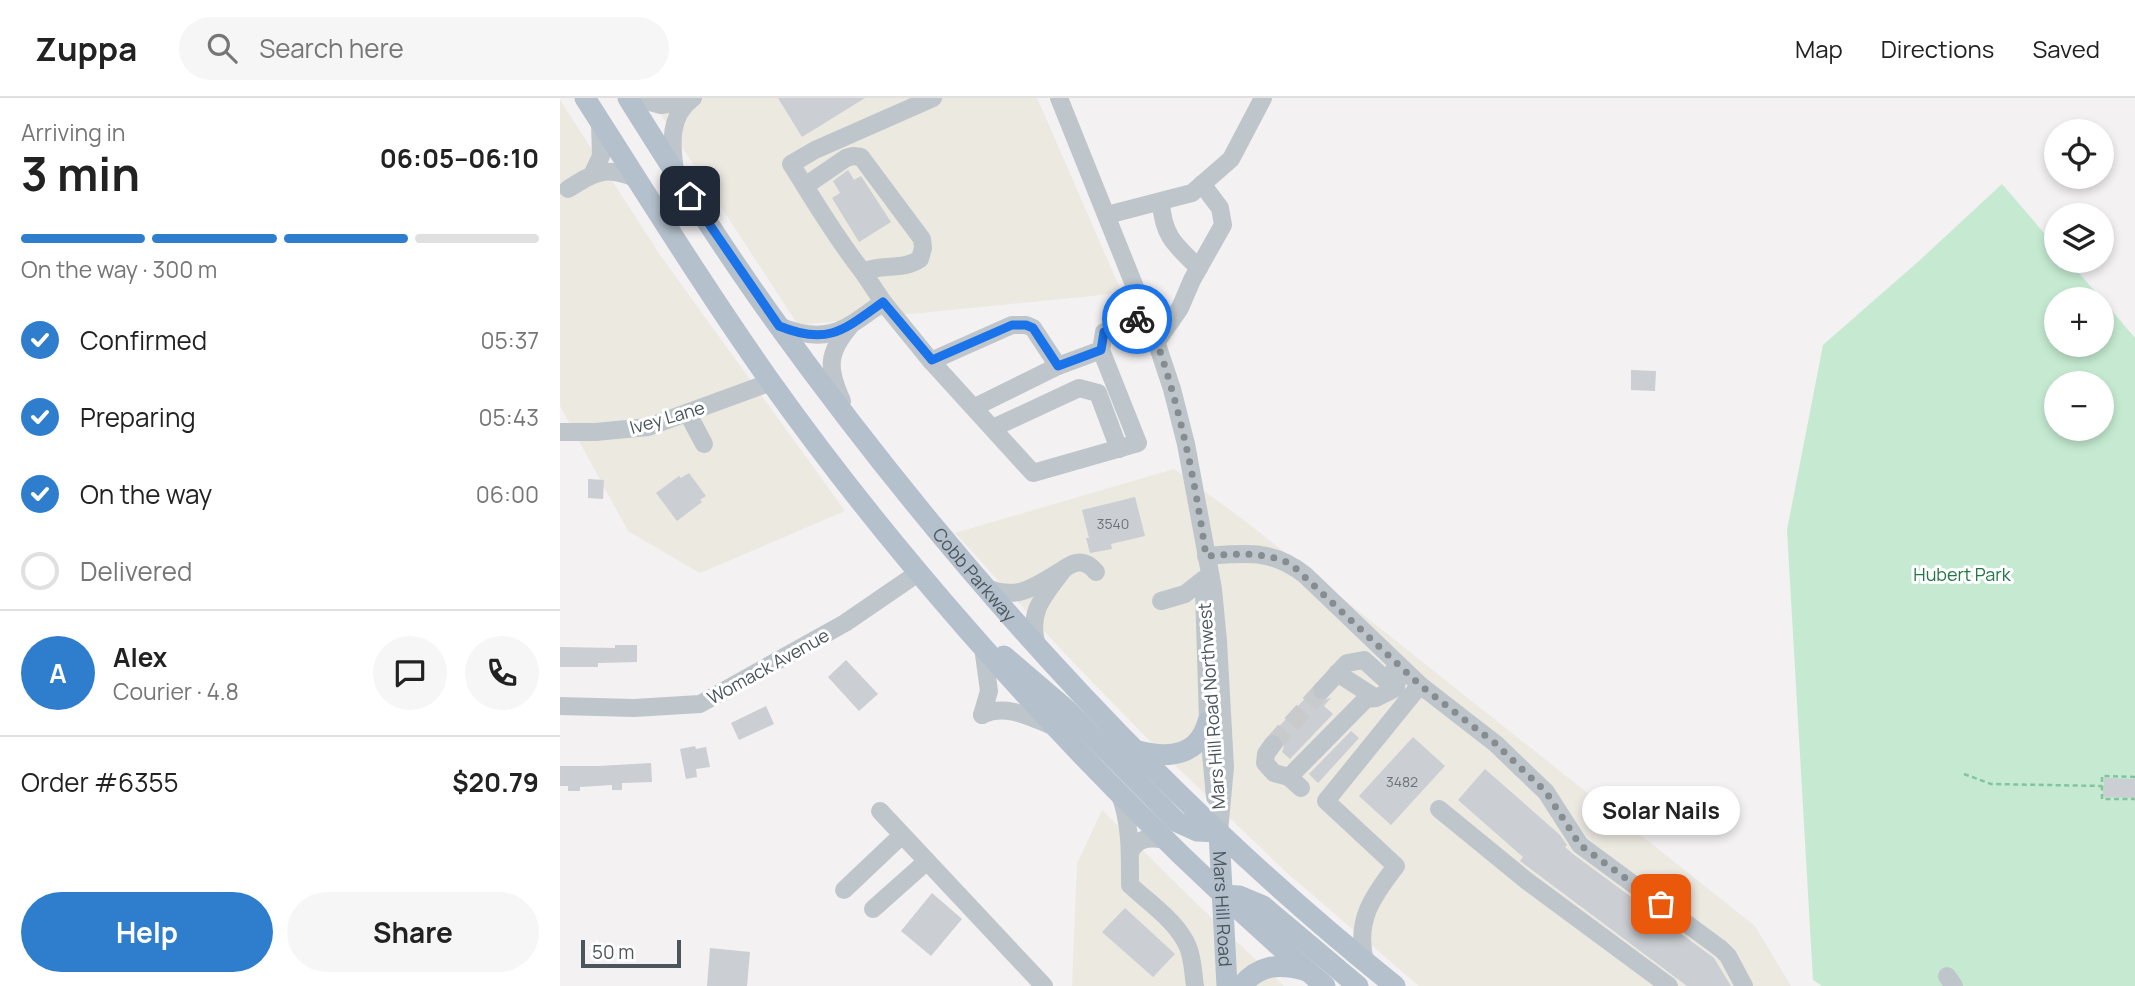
<!DOCTYPE html>
<meta charset="utf-8">
<style>
:root{--surface:#fff;--page:#f6f6f6;--text:#222;--muted:#767676;--line:#e0e0e0;--accent:#2f7ece}
body{margin:0;font-family:Manrope,sans-serif;background:var(--page);color:var(--text);height:100vh;display:flex;flex-direction:column;font-size:26px;white-space:nowrap}
*{box-sizing:border-box;margin:0}
p{font-size:23px;color:var(--muted)}
.icon{flex:none;width:38px;height:38px;fill:none;stroke:currentColor;stroke-width:2;stroke-linecap:round;stroke-linejoin:round}
.map{position:relative;flex:1;overflow:hidden}
.details{display:flex;flex-direction:column;background:var(--surface);width:560px}
.details>*{flex:none}
.fabs{position:absolute;left:1484px;top:21px;display:grid;gap:14px}
.fabs a{display:grid;place-items:center;width:70px;height:70px;border-radius:50%;background:var(--surface);box-shadow:0 4px 10px #0003;font-size:35px}
.scale{position:absolute;left:21px;bottom:18px;width:100px;box-sizing:border-box;padding-left:7px;border:4px solid #4b555c;border-top:0;font-size:19px;line-height:24px;white-space:nowrap;color:#4b555c;-webkit-text-stroke:5px #fff;paint-order:stroke}
.pin{position:absolute;display:grid;place-items:center;width:60px;height:60px;color:#fff;margin:-30px;border-radius:14px;box-shadow:0 4px 10px #0006}
.courier{position:absolute;display:grid;place-items:center;width:70px;height:70px;margin:-35px;border:5px solid #1a73e8;border-radius:50%;background:#fff;color:#222;box-shadow:0 2px 9px #0007}
.bubble{position:absolute;height:49px;border-radius:24px;background:var(--surface);box-shadow:0 4px 10px #0003;font-size:23px;font-weight:700;line-height:49px;text-align:center}
.headline em{font-style:normal;font-weight:700}
.headline div{display:flex;flex-direction:column-reverse}
.headline{display:flex;align-items:center;justify-content:space-between;height:119px;padding:0 21px}
h1{font-size:46px;font-weight:700;line-height:52px}
.bar{display:grid;grid-template-columns:repeat(4,1fr);gap:10px 7px;align-content:center;height:84px;padding:0 21px}
.bar i{height:9px;border-radius:5px;background:var(--line)}
.bar .current{background:var(--accent)}
.bar p{grid-column:span 4}
.line{display:flex;align-items:center;gap:18px;padding:0 21px;border-top:2px solid var(--line)}
.line div{flex:1}
.round{display:grid;place-items:center;flex:none;width:74px;height:74px;border-radius:37px;background:var(--page)}
ol{padding:0 21px;list-style:none}
li{display:flex;align-items:center;gap:21px;height:77px}
li p{margin-inline-start:auto}
li .icon{padding:7px;border-radius:50%;background:var(--accent);color:#fff;stroke-width:4}
li:last-child{color:var(--muted)}
li i{width:38px;height:38px;border:4px solid var(--line);border-radius:50%}
.cta{display:flex;gap:14px;margin-top:auto;padding:14px 21px}
.cta a{flex:1;height:80px;border-radius:42px;background:var(--accent);color:#fff;font-size:28px;font-weight:700;line-height:80px;text-align:center}
.cta a+a{background:var(--page);color:var(--text)}
header{display:flex;align-items:center;gap:42px;box-sizing:border-box;height:98px;padding:0 35px;background:var(--surface);border-bottom:2px solid var(--line)}
header strong{font-size:33px}
nav{display:flex;gap:38px;margin-inline-start:auto;font-size:24px}
.search{width:490px;height:63px;background:var(--page);display:flex;align-items:center;gap:18px;box-sizing:border-box;padding:0 24px;border-radius:38px;color:var(--muted);font-size:26px}
main{display:flex;flex:1;min-height:0}
.map>svg:first-child{display:block}
</style>
<header>
<strong>Zuppa</strong>
<div class="search"><svg class="icon" aria-label="search" viewBox="0 0 24 24"><circle cx="10" cy="10" r="6"/><path d="M15 15l6 6"/></svg>Search here</div>
<nav><a>Map</a><a>Directions</a><a>Saved</a></nav>
</header>
<main>
<section class="details">
<div class="headline"><div><h1>3 min</h1><p>Arriving in</p></div><em>06:05–06:10</em></div>
<div class="bar"><i class="current"></i><i class="current"></i><i class="current"></i><i></i><p>On the way · 300 m</p></div>
<ol>
<li><svg class="icon" aria-label="check" viewBox="0 0 24 24"><path d="M5 12l5 5 9-10"/></svg>Confirmed<p>05:37</p></li>
<li><svg class="icon" aria-label="check" viewBox="0 0 24 24"><path d="M5 12l5 5 9-10"/></svg>Preparing<p>05:43</p></li>
<li><svg class="icon" aria-label="check" viewBox="0 0 24 24"><path d="M5 12l5 5 9-10"/></svg>On the way<p>06:00</p></li>
<li><i></i>Delivered</li>
</ol>
<div class="line" style="height:126px"><b class="round" style="background:var(--accent);color:#fff">A</b><div><b>Alex</b><p>Courier · 4.8</p></div><a class="round"><svg class="icon" aria-label="chat" viewBox="0 0 24 24"><path d="M4 5h16v11H9l-5 4z"/></svg></a><a class="round"><svg class="icon" aria-label="phone" viewBox="0 0 24 24"><path d="M5 4h4l2 5-3 2q2 4 5 5l2-3 5 2v4C11 20 4 13 5 4z"/></svg></a></div>
<div class="line" style="height:91px"><div>Order #6355</div><b>$20.79</b></div>
<div class="cta"><a>Help</a><a>Share</a></div>
</section>
<div class="map">
<svg width="1575" height="888" viewBox="0 0 1575 888">
<rect width="100%" height="100%" fill="#f3f1f1"/>
<!-- commercial -->
<g fill="#ece9e1">
<polygon points="90,0 477,0 562,195 238,227"/>
<polygon points="0,2 100,157 285,413 140,475 68,433 0,308"/>
<polygon points="614,371 685,423 1195,828 1231,888 859,888 726,774 591,644 507,558 395,435"/>
<polygon points="542,712 639,808 724,888 512,888 517,766"/>
</g>
<!-- green -->
<path fill="#c5ead1" fill-rule="evenodd" d="M1442 86 1496 149V163H1508L1542 201H1496V247H1542V201L1575 240V888H1262L1253 882 1227 432 1263 247 1360 162ZM1496 285H1542V331H1496Z"/>
<!-- building -->
<g fill="#cbced2">
<polygon points="218,0 305,0 242,39"/>
<polygon points="288,72 294,82 301,78 331,124 299,144 272,100 280,95 273,83"/>
<polygon points="1071,272 1096,273 1095,293 1071,292"/>
<polygon points="129,375 146,398 140,402 142,404 117,423 96,395 119,378 121,380"/>
<polygon points="28,381 44,382 43,401 28,400"/>
<polygon points="575,399 585,438 551,446 552,451 530,455 526,440 529,440 522,412"/>
<polygon points="55,547 77,547 77,564 38,565 38,569 0,569 0,549 55,550"/>
<polygon points="286,562 318,596 299,613 268,579"/>
<polygon points="751,594 754,600 759,603 771,600 764,608 773,616 730,661 722,654 724,648 723,641 713,635"/>
<polygon points="206,608 214,626 179,642 171,625"/>
<polygon points="791,633 799,640 758,685 749,676"/>
<polygon points="853,639 885,668 831,727 799,698"/>
<polygon points="135,648 136,651 146,649 150,669 136,671 137,679 126,681 120,651"/>
<polygon points="91,665 92,684 62,685 62,692 52,692 52,687 20,689 20,693 8,693 8,688 0,688 0,668 39,668"/>
<polygon points="925,671 1000,737 1007,747 1005,749 1013,756 1154,860 1171,888 1127,888 960,763 963,759 898,702"/>
<polygon points="1544,680 1575,681 1575,700 1543,699"/>
<polygon points="372,795 402,821 371,858 341,833"/>
<polygon points="565,810 615,856 593,879 542,834"/>
<polygon points="150,850 190,854 187,888 147,888"/>
</g>
<g fill="none" stroke-linecap="round" stroke-linejoin="round">
<!-- minor-tunnel -->
<polyline stroke="#c9cacc" stroke-width="18" stroke-dasharray="18 9" stroke-linecap="butt" points="713,646 762,592"/>
<!-- path -->
<g stroke="#81c59f" stroke-width="2.5" stroke-dasharray="5 3.5" stroke-linecap="butt">
<polyline points="1404,676 1431,686 1542,688"/>
<polyline points="1575,679 1542,678 1542,701 1575,701"/>
</g>
<!-- minor -->
<g stroke="#bec6cb" stroke-width="18">
<polyline points="77,0 101,7 128,3"/>
<polyline points="499,0 593,234 612,291 626,346 653,491 658,543 665,669 659,734"/>
<path d="M115 72C111 46 109 17 133 0"/>
<polyline points="33,75 41,58 40,25"/>
<path d="M245 88 286 60 293 58 301 59 362 141 363 150 360 161C342 173 322 165 303 174 276 140 254 102 231 66L255 52 373 0"/>
<path d="M8 91C35 74 46 67 77 81"/>
<path d="M601 104C603 138 615 147 639 170"/>
<polyline points="547,117 632,95 671,61 703,0"/>
<polyline points="303,174 323,204"/>
<path d="M219 228C268 248 284 232 323 204L371 263 473 375 578 345 541 252"/>
<polyline points="597,243 620,210 632,182 663,127 660,110 642,86"/>
<polyline points="371,263 452,227 466,227 473,230 498,268"/>
<path d="M282 303C267 270 267 255 291 227"/>
<polyline points="415,309 498,268 541,252 544,234 587,217"/>
<polyline points="128,316 144,346"/>
<polyline points="433,330 519,290 538,295 559,351"/>
<polyline points="0,334 35,334 88,329 211,284"/>
<path d="M646 458C686 455 712 451 745 477L860 587 936 646 964 673 986 694 1020 747 1161 851 1168 858 1184 888"/>
<path d="M504 471C516 462 526 462 536 474"/>
<path d="M426 490C460 503 475 488 504 471 484 498 467 513 477 548"/>
<polyline points="644,493 648,623 655,699"/>
<polyline points="601,503 625,496 644,481"/>
<polyline points="777,575 816,600"/>
<polyline points="762,592 787,565 804,562 826,582 839,567"/>
<polyline points="0,608 74,610 140,606 285,525 358,475"/>
<path d="M422 617C446 605 472 620 495 629"/>
<polyline points="422,617 429,593 423,549"/>
<polyline points="713,646 706,656 705,665 714,675 729,679"/>
<polyline points="741,690 729,679 806,601 816,600 836,590 839,567"/>
<path d="M560 697C571 726 570 757 570 787 589 805 618 824 628 849 633 861 633 875 635 888"/>
<polyline points="879,711 967,783 1109,888"/>
<polyline points="320,713 484,888"/>
<path d="M570 754C578 739 590 739 605 742"/>
<polyline points="284,792 342,737"/>
<polyline points="313,811 367,763"/>
<path d="M805 864C795 823 812 799 836 768L766 703 860 587"/>
<polyline points="1387,878 1394,888"/>
</g>
<!-- major -->
<g stroke="#b4c1cc" stroke-width="21">
<path d="M25 0C86 95 145 191 210 283 271 369 337 451 406 530 518 658 636 778 765 888"/>
<path id="s1" d="M68 0C116 77 165 154 218 227 394 470 601 700 835 888"/>
<polyline points="444,558 507,612 617,724 637,733 659,734"/>
<path d="M578 653C609 661 639 658 648 623"/>
<path id="s2" d="M659 734 667 888"/>
<polyline points="662,797 679,798 703,808 798,888"/>
<path d="M681 888C699 867 718 865 744 872"/>
</g>
</g>
<g fill="none" stroke-linecap="round" stroke-linejoin="round">
<!-- done -->
<path stroke="#868c90" stroke-width="7" stroke-dasharray="0 12.6" d="M577 221 587 217C617 295 634 375 646 458 676 456 703 453 731 466L860 587 936 646 964 673 986 694 1020 747 1101 806"/>
<!-- route -->
<path stroke="#1a73e8" stroke-width="9" d="M130 98 219 228C268 248 284 232 323 204L372 262 452 227H466L473 230 498 268 541 252 544 234 577 221"/>
</g>
<g text-anchor="middle" dominant-baseline="central" stroke-width="6" stroke-linejoin="round" paint-order="stroke">
<!-- number labels -->
<g font-size="14" fill="#6b737a">
<text x="553" y="425">3540</text>
<text x="842" y="683">3482</text>
</g>
<!-- street labels -->
<g font-size="18" fill="#4b555c" stroke="#fff">
<text transform="translate(107 319) rotate(-16)">Ivey Lane</text>
<text stroke="none"><textPath href="#s1" startOffset="590">Cobb Parkway</textPath></text>
<text transform="translate(208 568) rotate(-29)">Womack Avenue</text>
<text transform="translate(651 608) rotate(-94)">Mars Hill Road Northwest</text>
<text stroke="none"><textPath href="#s2" startOffset="77">Mars Hill Road</textPath></text>
</g>
<!-- park labels -->
<g font-size="18" fill="#237647" stroke="#fff">
<text x="1402" y="476">Hubert Park</text>
</g>
</g>
</svg>
<div class="fabs">
<a><svg class="icon" aria-label="locate" viewBox="0 0 24 24"><circle cx="12" cy="12" r="6"/><path d="M12 2v4M12 18v4M2 12h4M18 12h4"/></svg></a>
<a><svg class="icon" aria-label="layers" viewBox="0 0 24 24"><path d="M12 4l9 5-9 5-9-5zM3 14l9 5 9-5"/></svg></a>
<a>+</a>
<a>−</a>
</div>
<div class="scale">50 m</div>
<div class="pin" style="left:1101px;top:806px;background:#ea580c"><svg class="icon" aria-label="bag" viewBox="0 0 24 24"><path d="M5 8h14l-1 12H6zM9 8a3 3 0 0 1 6 0"/></svg></div>
<div class="pin" style="left:130px;top:98px;background:#1f2937"><svg class="icon" aria-label="home" viewBox="0 0 24 24"><path d="M3 11l9-7 9 7M6 9v11h12V9"/></svg></div>
<div class="courier" style="left:577px;top:221px"><svg class="icon" aria-label="bike" viewBox="0 0 24 24"><circle cx="6" cy="16" r="4"/><circle cx="18" cy="16" r="4"/><path d="M6 16l4-8h5l3 8M10 8l3 8H6M13 5h3"/></svg></div>
<div class="bubble" style="left:1022px;top:688px;width:158px">Solar Nails</div>
</div>
</main>
